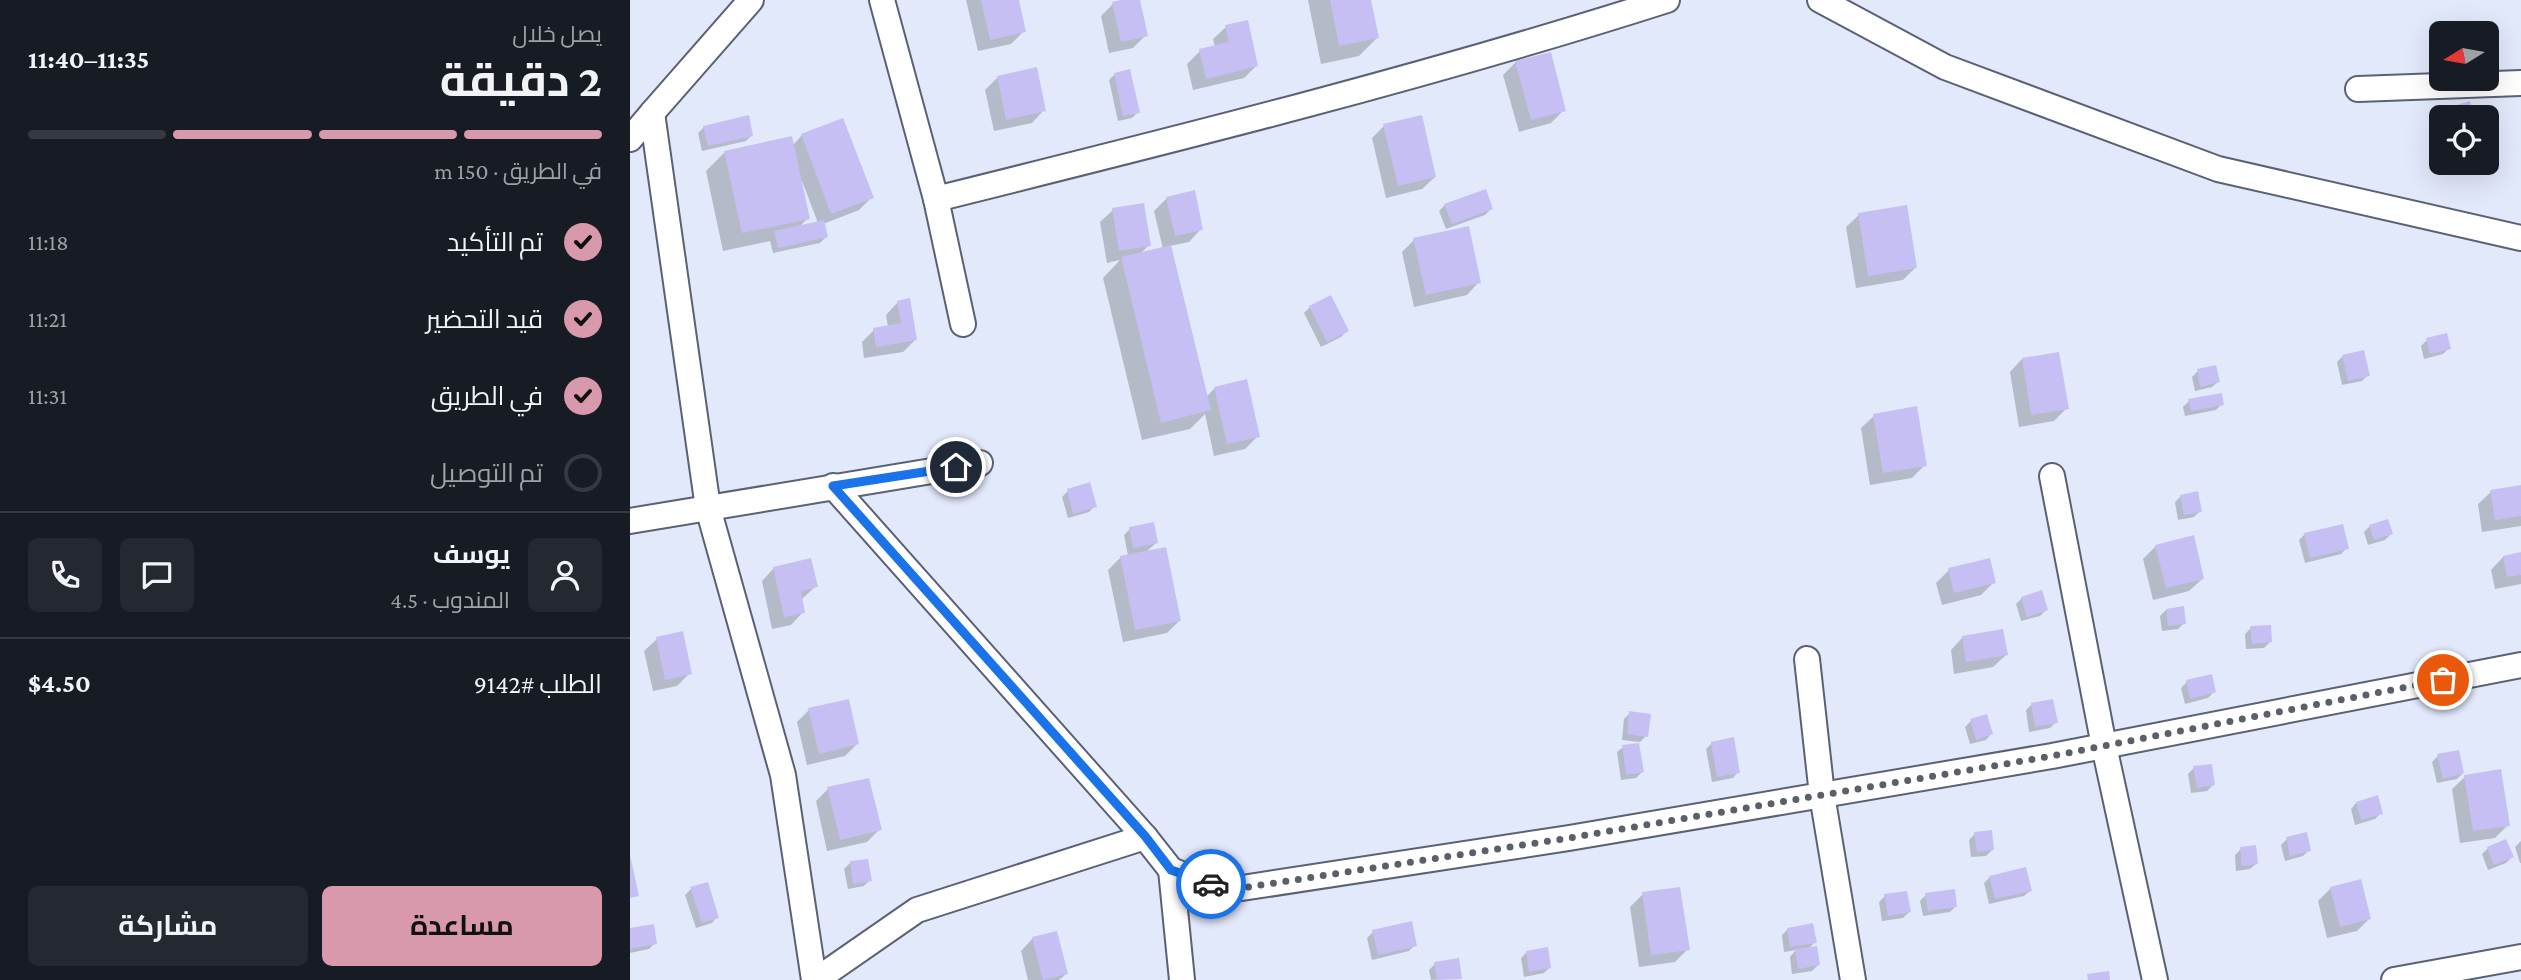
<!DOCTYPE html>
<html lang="ar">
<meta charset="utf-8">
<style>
:root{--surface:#171b24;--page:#242831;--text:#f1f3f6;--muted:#9ea1a6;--line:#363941;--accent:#d899ac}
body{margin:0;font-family:"Crimson Pro",Cairo,serif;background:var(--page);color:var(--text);direction:rtl;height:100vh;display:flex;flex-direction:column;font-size:26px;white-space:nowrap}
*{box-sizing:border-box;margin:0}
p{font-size:23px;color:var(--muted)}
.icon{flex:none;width:38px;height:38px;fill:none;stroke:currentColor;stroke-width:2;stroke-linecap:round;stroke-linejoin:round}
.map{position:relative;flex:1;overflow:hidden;direction:ltr}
.sheet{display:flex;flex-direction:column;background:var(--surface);width:630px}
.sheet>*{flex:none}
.needle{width:46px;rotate:259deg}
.fabs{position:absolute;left:1799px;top:21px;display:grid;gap:14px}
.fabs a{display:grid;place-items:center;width:70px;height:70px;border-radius:10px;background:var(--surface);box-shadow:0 7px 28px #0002;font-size:35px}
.pin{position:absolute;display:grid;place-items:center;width:60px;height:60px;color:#fff;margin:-30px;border:4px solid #fff;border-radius:50%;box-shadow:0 2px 7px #0007}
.courier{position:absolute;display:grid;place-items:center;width:70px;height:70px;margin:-35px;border:5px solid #1a73e8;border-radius:50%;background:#fff;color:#222;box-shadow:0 2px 9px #0007}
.overview em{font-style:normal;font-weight:700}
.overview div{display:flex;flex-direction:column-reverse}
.overview{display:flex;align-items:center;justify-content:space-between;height:119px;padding:0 28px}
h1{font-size:46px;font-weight:700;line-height:52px}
.bar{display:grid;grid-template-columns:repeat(4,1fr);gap:10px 7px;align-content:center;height:84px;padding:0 28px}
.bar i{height:9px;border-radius:5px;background:var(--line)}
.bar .active{background:var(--accent)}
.bar p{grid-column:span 4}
.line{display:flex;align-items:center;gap:18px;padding:0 28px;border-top:2px solid var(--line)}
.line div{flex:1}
.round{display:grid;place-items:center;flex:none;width:74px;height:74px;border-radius:10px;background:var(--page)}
ol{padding:0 28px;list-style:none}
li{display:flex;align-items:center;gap:21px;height:77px}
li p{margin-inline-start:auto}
li .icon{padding:7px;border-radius:50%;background:var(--accent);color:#111;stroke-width:4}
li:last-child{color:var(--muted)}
li i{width:38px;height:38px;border:4px solid var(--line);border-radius:50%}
.button{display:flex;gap:14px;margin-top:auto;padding:14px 28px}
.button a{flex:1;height:80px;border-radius:10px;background:var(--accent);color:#111;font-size:28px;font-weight:700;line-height:80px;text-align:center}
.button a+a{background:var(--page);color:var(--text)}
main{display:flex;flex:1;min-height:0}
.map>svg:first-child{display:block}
</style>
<main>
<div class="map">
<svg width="1891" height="980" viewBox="0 0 1891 980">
<rect width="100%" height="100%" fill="#e2e9fb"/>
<!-- shadow -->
<g fill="#0003" fill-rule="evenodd">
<polygon points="336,0 387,0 394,31 381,44 348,51"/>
<polygon points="499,0 508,0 516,35 503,48 479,53 471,16 483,4"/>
<polygon points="678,0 739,0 747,38 729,56 691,64"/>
<polygon points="596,27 626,66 614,78 563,90 557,64 570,51 585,47 583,39"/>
<polygon points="886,62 934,110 921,123 889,132 873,75"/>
<polygon points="485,74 508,112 502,118 488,121 479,80"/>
<polygon points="368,77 414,110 402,123 364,131 355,90"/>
<polygon points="1838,103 1843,117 1819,117 1818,113 1824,107"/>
<polygon points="754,126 805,177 792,189 756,198 742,138"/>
<polygon points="74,127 122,135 116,141 72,151 68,133"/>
<path d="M172 135 242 197 229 210 193 224 196 237 190 243 143 253 140 241 93 251 76 171 94 153 162 146ZM172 181 188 223 169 227 178 218 170 182Z"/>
<polygon points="537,198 571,229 559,242 539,246 576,397 585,388 628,436 615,449 584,456 575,414 560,429 512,440 473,278 490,260 477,263 470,222 483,210 519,245 510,254 533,249 524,211"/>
<polygon points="815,205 861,209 855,215 816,229 809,211"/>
<polygon points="1229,215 1285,268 1273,280 1226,288 1216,227"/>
<polygon points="784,240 849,282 837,295 784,307 772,252"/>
<polygon points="268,302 286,339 273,352 234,358 232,342 244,330 258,327 256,315"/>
<polygon points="680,307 717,331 711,337 691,347 674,313"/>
<polygon points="1797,340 1819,348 1813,354 1794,359 1791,346"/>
<polygon points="1713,356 1738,375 1732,381 1712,385 1707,362"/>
<polygon points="1392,359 1437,408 1424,421 1389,427 1380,372"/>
<polygon points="1568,371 1588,382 1582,387 1565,391 1562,377"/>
<polygon points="1559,401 1592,404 1586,410 1555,416 1553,407"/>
<polygon points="1244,416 1295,465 1282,478 1240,485 1231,428"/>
<polygon points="1891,487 1891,526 1852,532 1848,504 1861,492"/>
<polygon points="438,491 465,506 459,512 438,518 432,497"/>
<polygon points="1551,496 1570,511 1564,517 1548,520 1545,502"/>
<polygon points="1740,526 1761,534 1755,540 1738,545 1734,532"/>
<polygon points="500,529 526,543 516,552 549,621 537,633 493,642 478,570 491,557 498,556 494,535"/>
<polygon points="1675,534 1717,548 1711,554 1675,563 1669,540"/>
<polygon points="1526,546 1572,579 1559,591 1523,600 1513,559"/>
<polygon points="1891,554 1891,584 1865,589 1861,570 1873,557"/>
<polygon points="144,568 186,586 171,600 173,612 161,625 142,629 132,581"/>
<polygon points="1319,570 1364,582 1351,595 1312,605 1306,583"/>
<polygon points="1392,598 1416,610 1410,616 1391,621 1386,604"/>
<polygon points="1536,610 1554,623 1548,629 1532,631 1530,616"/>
<polygon points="1621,628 1640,642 1634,648 1616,649 1615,634"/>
<polygon points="1333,637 1376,655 1363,667 1324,674 1321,650"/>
<polygon points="27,639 60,673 47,686 23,691 14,651"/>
<polygon points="1557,682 1584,692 1578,698 1555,704 1551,688"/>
<polygon points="1402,704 1426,722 1420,728 1399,732 1396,710"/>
<polygon points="179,710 227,744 215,756 177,765 167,722"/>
<polygon points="1000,713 1016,736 1010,742 992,740 994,719"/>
<polygon points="1341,721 1361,734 1356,740 1340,744 1335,727"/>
<polygon points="1082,743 1108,772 1103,778 1082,782 1076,749"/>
<polygon points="993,747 1012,772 1006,778 991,780 987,752"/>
<polygon points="1808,756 1833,773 1827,779 1807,783 1802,762"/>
<polygon points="1564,768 1583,785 1577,791 1561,793 1558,774"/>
<polygon points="1835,777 1878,825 1865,838 1830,843 1822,789"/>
<polygon points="198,789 250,829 237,842 197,851 186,801"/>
<polygon points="1726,803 1751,813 1745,819 1725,825 1721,809"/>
<polygon points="1345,834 1362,850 1356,856 1341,857 1339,840"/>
<polygon points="1657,839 1679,850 1673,856 1655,861 1651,845"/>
<polygon points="1891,841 1891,863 1890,863 1885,847"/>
<polygon points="1858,848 1882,857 1876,863 1858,870 1852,854"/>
<polygon points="1611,849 1626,864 1620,869 1606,871 1605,855"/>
<polygon points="220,863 240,880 234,886 218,889 214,869"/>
<polygon points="1360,877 1400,891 1394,896 1359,904 1354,883"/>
<polygon points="1701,888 1739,919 1727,931 1697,938 1688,901"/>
<polygon points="61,889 87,917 82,923 66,928 55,895"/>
<polygon points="1013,894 1058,949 1045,962 1009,967 1000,907"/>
<polygon points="1296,895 1326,906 1320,912 1293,916 1290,901"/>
<polygon points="1255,896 1279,912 1273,918 1252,921 1249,902"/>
<polygon points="0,930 25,943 19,949 0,953"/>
<polygon points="1157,930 1185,942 1178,949 1188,965 1182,971 1162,974 1160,957 1166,950 1154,952 1152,935"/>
<polygon points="743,932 785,945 779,951 742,960 737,938"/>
<polygon points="403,938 436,974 429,980 398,980 391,951"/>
<polygon points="897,952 920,967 914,973 894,977 891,958"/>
<polygon points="805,964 830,978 801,980 799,970"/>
</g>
<!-- building -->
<g fill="#c6bff4">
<polygon points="351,0 389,0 396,32 360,40"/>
<polygon points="491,0 510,0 518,36 491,42 482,2"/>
<polygon points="700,0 741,0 749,38 709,46"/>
<polygon points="618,20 628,66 576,79 569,49 599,42 595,25"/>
<polygon points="921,52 936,111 901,120 885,61"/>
<polygon points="407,67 416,111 376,120 367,76"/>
<polygon points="500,69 510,113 493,116 484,73"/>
<polygon points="1840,101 1845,117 1826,117 1823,106"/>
<polygon points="119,115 123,136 78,146 73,126"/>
<polygon points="792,115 806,177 768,186 753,124"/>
<polygon points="213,118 244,198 201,214 171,134"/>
<polygon points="162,136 180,219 112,233 94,151"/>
<polygon points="856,189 863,209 822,224 814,204"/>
<polygon points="565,190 573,230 545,236 536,197"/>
<polygon points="514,203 521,246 489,251 482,208"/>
<polygon points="1277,205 1287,268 1238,276 1228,213"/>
<polygon points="194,220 198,237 148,248 144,231"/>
<polygon points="839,226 851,283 796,295 783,238"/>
<polygon points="541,245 581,410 531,423 491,257"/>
<polygon points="701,295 719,331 697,342 679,306"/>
<polygon points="280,298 287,340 246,347 243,328 271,323 267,301"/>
<polygon points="1817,333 1821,349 1800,354 1796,338"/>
<polygon points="1734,350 1740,376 1718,381 1712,355"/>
<polygon points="1429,352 1439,409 1401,415 1392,358"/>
<polygon points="1586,365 1590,382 1570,387 1567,369"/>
<polygon points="617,379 630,437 597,444 584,387"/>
<polygon points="1592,393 1594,405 1561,411 1558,399"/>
<polygon points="1287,406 1297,466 1253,473 1243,414"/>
<polygon points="460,482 467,507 443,514 437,489"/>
<polygon points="1891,485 1891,516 1865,520 1860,490"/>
<polygon points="1568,491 1572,512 1554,515 1550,495"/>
<polygon points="1758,519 1763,534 1744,540 1739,525"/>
<polygon points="524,522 528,543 503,548 499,527"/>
<polygon points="1713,524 1719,549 1680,558 1674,533"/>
<polygon points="1564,535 1574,579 1536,588 1525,545"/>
<polygon points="536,547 551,621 505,630 490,556"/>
<polygon points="1891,552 1891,575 1877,577 1873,556"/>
<polygon points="181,558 188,587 171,591 175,613 154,617 143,567"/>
<polygon points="1360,558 1366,583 1324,593 1318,568"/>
<polygon points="1412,590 1418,610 1397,617 1391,597"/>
<polygon points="1554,606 1556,624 1538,626 1536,609"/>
<polygon points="1641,625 1642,642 1622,644 1620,626"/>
<polygon points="1373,629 1378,655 1336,662 1332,636"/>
<polygon points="53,631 62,674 35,680 26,637"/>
<polygon points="1582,674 1586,692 1560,699 1556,680"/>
<polygon points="219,699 229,744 189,754 178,708"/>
<polygon points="1423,699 1428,723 1405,727 1401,703"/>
<polygon points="999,711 1021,714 1018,737 997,734"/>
<polygon points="1357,714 1363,734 1346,740 1340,719"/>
<polygon points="1104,737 1110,773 1087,777 1081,742"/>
<polygon points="1009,743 1014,772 996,775 992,745"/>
<polygon points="1829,750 1834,773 1813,779 1807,754"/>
<polygon points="1582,764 1585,785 1567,788 1563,766"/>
<polygon points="1871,769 1880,826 1843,831 1834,775"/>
<polygon points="239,778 252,830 210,840 197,787"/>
<polygon points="1748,795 1753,814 1731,820 1726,802"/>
<polygon points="1362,830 1364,850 1347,852 1344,832"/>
<polygon points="1677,832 1681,851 1660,856 1656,837"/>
<polygon points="1876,839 1884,857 1864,865 1857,847"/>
<polygon points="1626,845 1628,864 1612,866 1610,847"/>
<polygon points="0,855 9,896 0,898"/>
<polygon points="238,859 242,881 223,884 220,861"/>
<polygon points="1396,867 1402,891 1365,899 1359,876"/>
<polygon points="1731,879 1741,919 1710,927 1700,887"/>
<polygon points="78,882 89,918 72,923 60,887"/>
<polygon points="1050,887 1060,950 1021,955 1012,892"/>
<polygon points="1325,889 1327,907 1298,911 1295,893"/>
<polygon points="1277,891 1281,912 1258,916 1254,894"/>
<polygon points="782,921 787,946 748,955 742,930"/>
<polygon points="1183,923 1187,943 1160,947 1157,928"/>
<polygon points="24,924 27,944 0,949 0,928"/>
<polygon points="427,931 438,974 413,980 402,937"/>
<polygon points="1187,946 1190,965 1168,969 1165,949"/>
<polygon points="918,947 921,968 899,972 896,951"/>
<polygon points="829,958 832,979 807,980 804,962"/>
<polygon points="1479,971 1480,980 1458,980 1457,974"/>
</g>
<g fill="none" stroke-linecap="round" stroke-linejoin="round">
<defs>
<g id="street">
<polyline points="252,0 306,199 333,324"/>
<polyline points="1190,0 1315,67 1588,169 1891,238"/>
<polyline points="1728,89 1891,83"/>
<polyline points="22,113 121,0"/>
<polyline points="0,139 22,113 78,508 153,775 184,980"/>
<path d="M306 199C551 138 796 77 1037 0"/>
<polyline points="1422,476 1474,746 1525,980"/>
<polyline points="203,486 515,837 541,870 574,883 612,888 939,838 1422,756 1891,665"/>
<polyline points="0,521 350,463"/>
<polyline points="1177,659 1192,795 1223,980"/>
<polyline points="541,870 552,980"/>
<polyline points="186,980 287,910 515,837"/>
<polyline points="1764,980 1891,957"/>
</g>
</defs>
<!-- street casing -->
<use href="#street" stroke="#5a6175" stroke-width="28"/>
<!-- street -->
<use href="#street" stroke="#fff" stroke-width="24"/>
</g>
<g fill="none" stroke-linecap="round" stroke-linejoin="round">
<!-- done -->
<polyline stroke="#5b5f6a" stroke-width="7" stroke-dasharray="0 12.6" points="581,884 612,888 939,838 1422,756 1813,680"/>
<!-- route -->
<polyline stroke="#1a73e8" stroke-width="9" points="326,467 203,486 515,836 541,870 581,884"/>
</g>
</svg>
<div class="fabs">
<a><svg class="needle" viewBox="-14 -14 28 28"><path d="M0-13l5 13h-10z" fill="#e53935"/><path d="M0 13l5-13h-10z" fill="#9ea1a6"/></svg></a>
<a><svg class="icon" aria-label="locate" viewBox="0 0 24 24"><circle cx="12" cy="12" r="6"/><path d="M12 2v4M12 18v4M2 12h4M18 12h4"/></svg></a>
</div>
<div class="pin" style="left:1813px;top:680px;background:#ea580c"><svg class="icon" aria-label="bag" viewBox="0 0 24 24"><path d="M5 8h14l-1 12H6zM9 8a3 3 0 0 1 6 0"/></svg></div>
<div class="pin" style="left:326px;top:467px;background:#1f2937"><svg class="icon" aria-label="home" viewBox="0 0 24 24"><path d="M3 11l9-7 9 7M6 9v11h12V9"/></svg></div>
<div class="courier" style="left:581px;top:884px"><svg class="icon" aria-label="car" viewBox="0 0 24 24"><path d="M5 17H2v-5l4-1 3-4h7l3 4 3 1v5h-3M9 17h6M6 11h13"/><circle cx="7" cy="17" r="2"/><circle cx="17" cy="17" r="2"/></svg></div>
</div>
<section class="sheet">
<div class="overview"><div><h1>2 دقيقة</h1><p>يصل خلال</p></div><em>11:35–11:40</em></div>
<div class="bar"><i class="active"></i><i class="active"></i><i class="active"></i><i></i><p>في الطريق · 150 m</p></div>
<ol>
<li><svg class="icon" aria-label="check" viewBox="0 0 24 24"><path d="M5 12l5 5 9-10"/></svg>تم التأكيد<p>11:18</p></li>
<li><svg class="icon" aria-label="check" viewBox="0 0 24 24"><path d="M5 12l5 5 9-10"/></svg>قيد التحضير<p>11:21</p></li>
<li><svg class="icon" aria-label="check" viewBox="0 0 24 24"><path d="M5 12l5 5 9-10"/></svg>في الطريق<p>11:31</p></li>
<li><i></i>تم التوصيل</li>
</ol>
<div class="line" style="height:126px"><a class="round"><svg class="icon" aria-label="person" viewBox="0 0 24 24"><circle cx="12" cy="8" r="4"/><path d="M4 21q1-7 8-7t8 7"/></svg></a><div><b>يوسف</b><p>المندوب · 4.5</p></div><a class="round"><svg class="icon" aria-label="chat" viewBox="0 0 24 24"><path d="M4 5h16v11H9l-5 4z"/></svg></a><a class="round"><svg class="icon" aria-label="phone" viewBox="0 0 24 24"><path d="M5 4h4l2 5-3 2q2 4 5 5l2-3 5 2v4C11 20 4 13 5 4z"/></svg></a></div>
<div class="line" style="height:91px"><div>الطلب #9142</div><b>$4.50</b></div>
<div class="button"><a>مساعدة</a><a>مشاركة</a></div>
</section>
</main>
